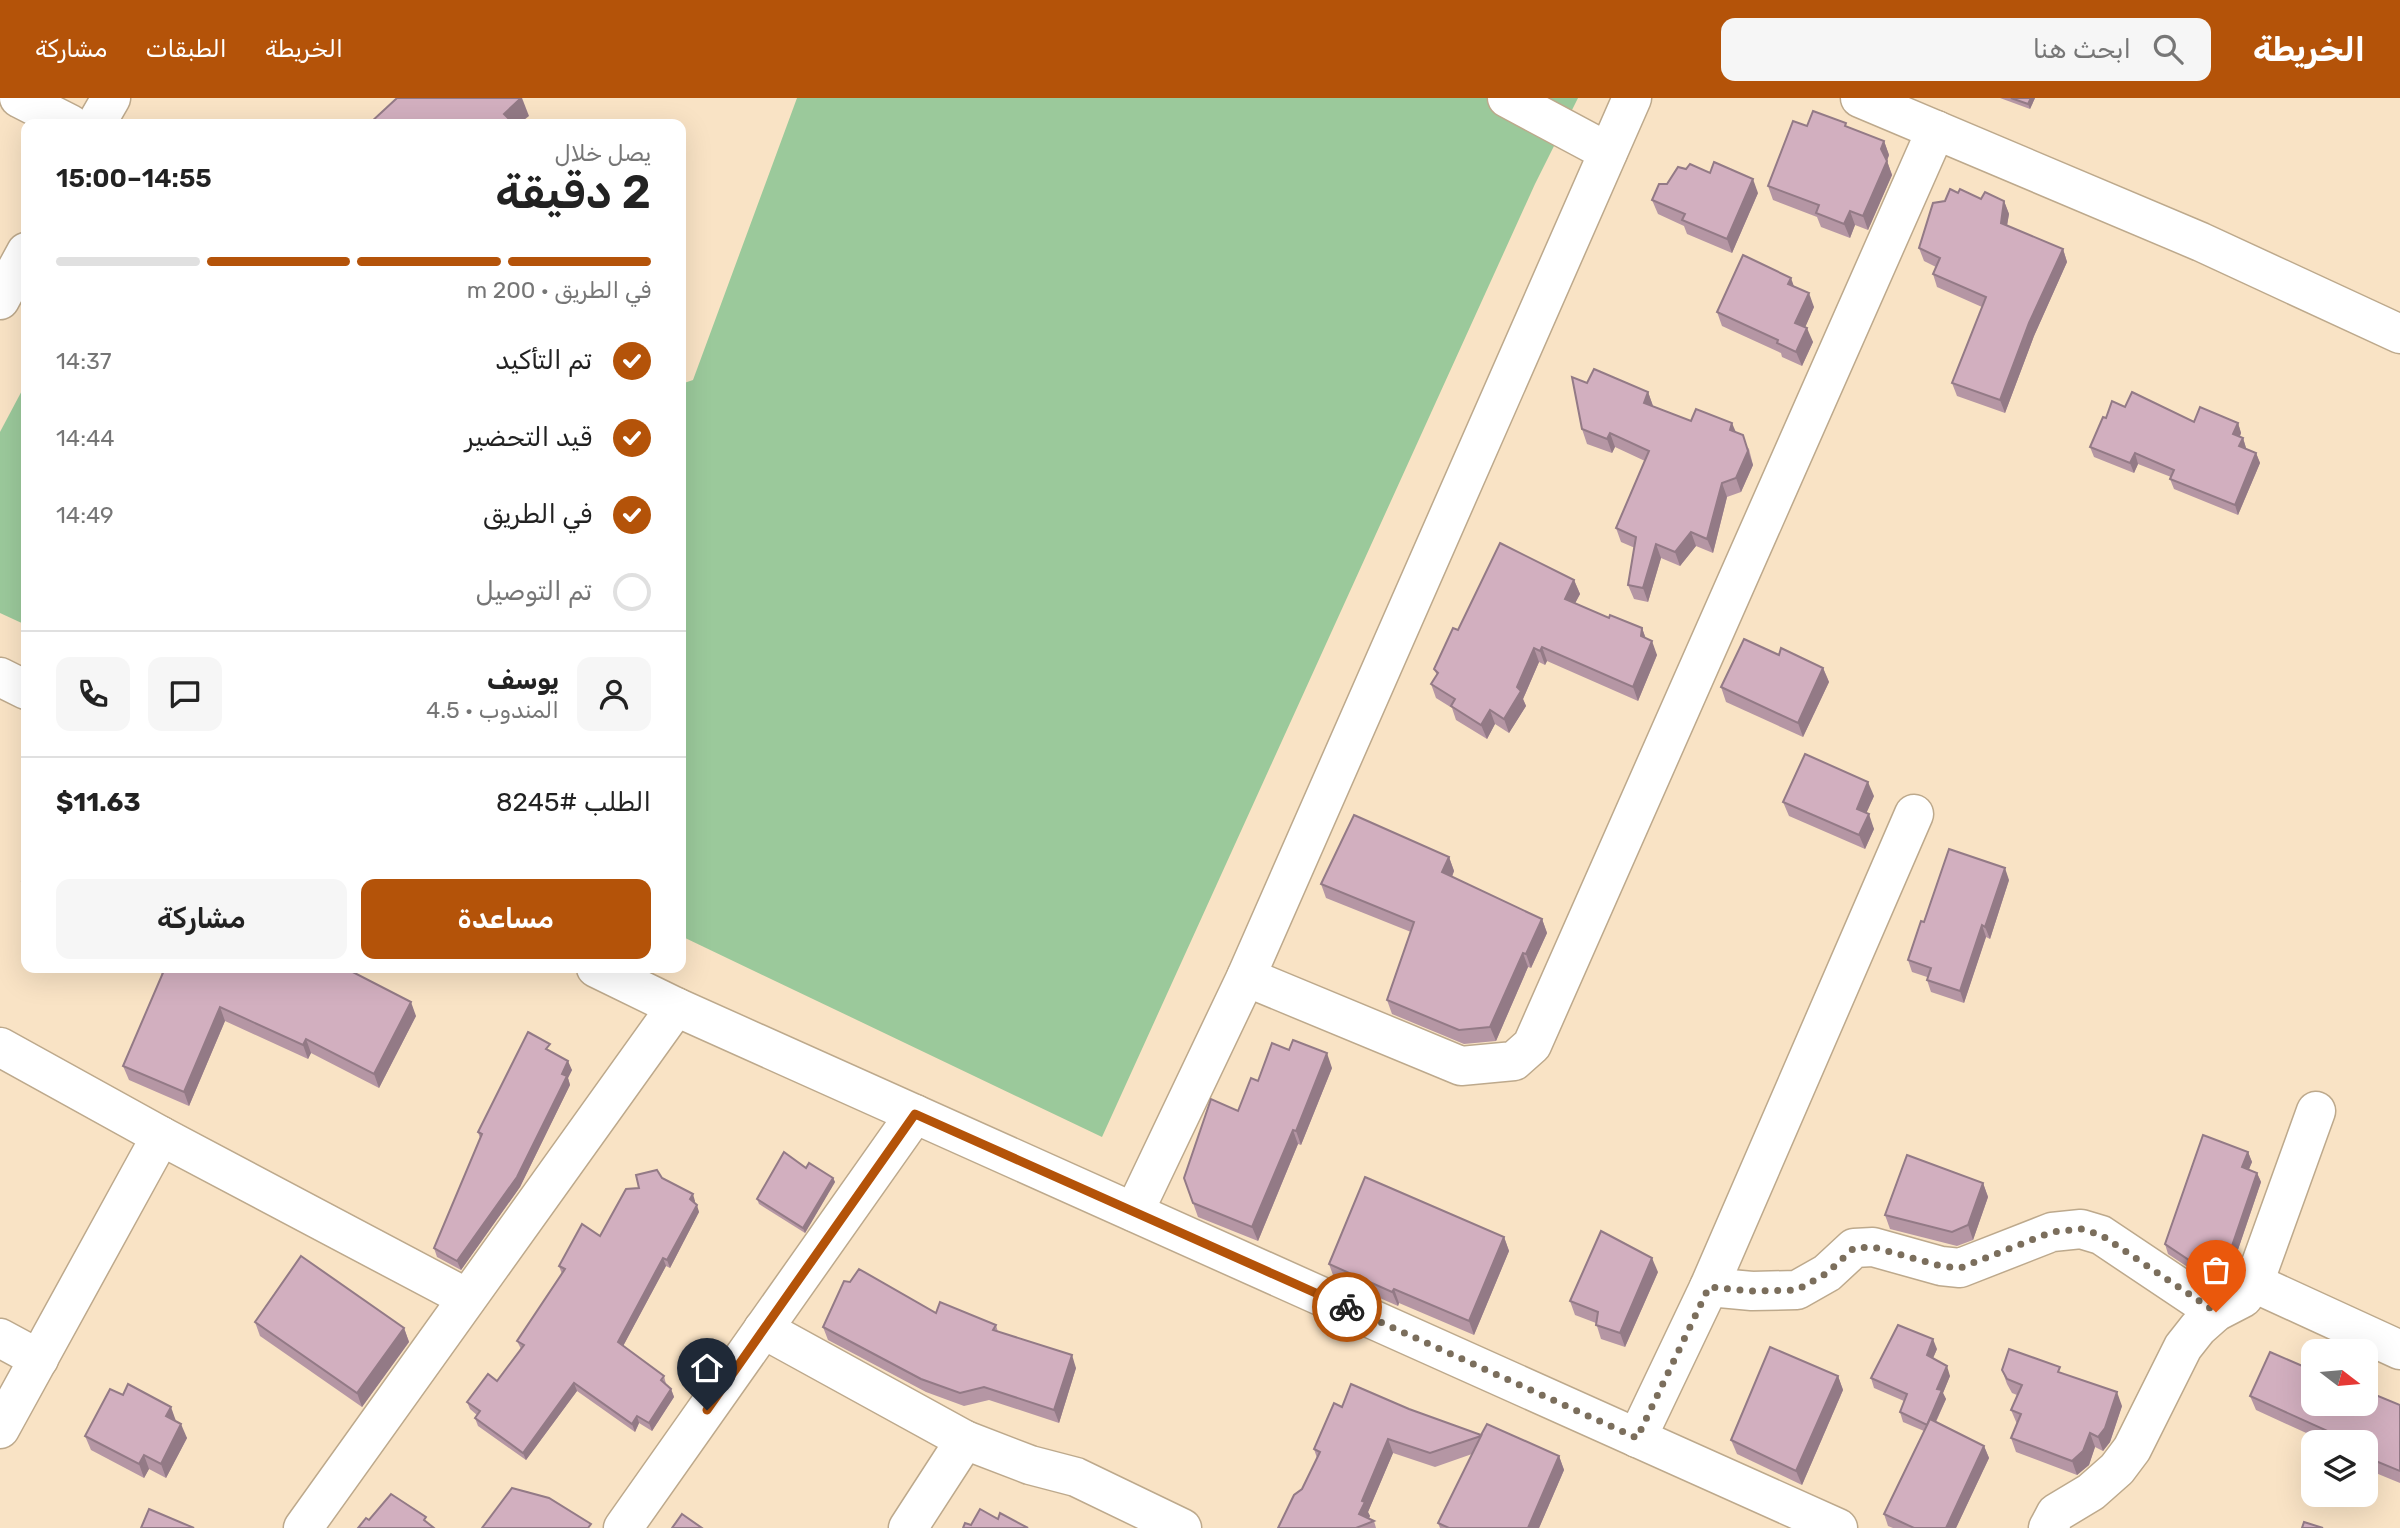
<!DOCTYPE html>
<html lang="ar">
<meta charset="utf-8">
<style>
:root{--surface:#fff;--page:#f6f6f6;--text:#222;--muted:#767676;--line:#e0e0e0;--accent:#b45309}
body{margin:0;font-family:Rubik,"Noto Sans Arabic",sans-serif;background:var(--page);color:var(--text);direction:rtl;height:100vh;display:flex;flex-direction:column;font-size:26px;white-space:nowrap}
*{box-sizing:border-box;margin:0}
p{font-size:23px;color:var(--muted)}
.icon{flex:none;width:38px;height:38px;fill:none;stroke:currentColor;stroke-width:2;stroke-linecap:round;stroke-linejoin:round}
.map{position:relative;flex:1;overflow:hidden;direction:ltr}
.details{position:absolute;left:21px;top:21px;width:665px;height:854px;display:flex;flex-direction:column;background:var(--surface);border-radius:14px;box-shadow:0 7px 28px #0002;direction:rtl}
.details>*{flex:none}
.needle{width:46px;rotate:106deg}
.fabs{position:absolute;left:2301px;top:1241px;display:grid;gap:14px}
.fabs a{display:grid;place-items:center;width:77px;height:77px;border-radius:14px;background:var(--surface);box-shadow:0 7px 28px #0002;font-size:35px}
.pin{position:absolute;display:grid;place-items:center;width:60px;height:60px;color:#fff;margin:-72px -30px;border-radius:50% 50% 50% 0;rotate:-45deg;box-shadow:0 0 7px #0007}
.pin .icon{rotate:45deg}
.courier{position:absolute;display:grid;place-items:center;width:70px;height:70px;margin:-35px;border:5px solid #b45309;border-radius:50%;background:#fff;color:#222;box-shadow:0 2px 9px #0007}
.overview em{font-style:normal;font-weight:600}
.overview div{display:flex;flex-direction:column-reverse}
.overview{display:flex;align-items:center;justify-content:space-between;height:119px;padding:0 35px}
h1{font-size:46px;font-weight:600;line-height:52px}
.bar{display:grid;grid-template-columns:repeat(4,1fr);gap:10px 7px;align-content:center;height:84px;padding:0 35px}
.bar i{height:9px;border-radius:5px;background:var(--line)}
.bar .active{background:var(--accent)}
.bar p{grid-column:span 4}
.line{display:flex;align-items:center;gap:18px;padding:0 35px;border-top:2px solid var(--line)}
.line div{flex:1}
.round{display:grid;place-items:center;flex:none;width:74px;height:74px;border-radius:14px;background:var(--page)}
ol{padding:0 35px;list-style:none}
li{display:flex;align-items:center;gap:21px;height:77px}
li p{margin-inline-start:auto}
li .icon{padding:7px;border-radius:50%;background:var(--accent);color:#fff;stroke-width:4}
li:last-child{color:var(--muted)}
li i{width:38px;height:38px;border:4px solid var(--line);border-radius:50%}
.action{display:flex;gap:14px;margin-top:auto;padding:14px 35px}
.action a{flex:1;height:80px;border-radius:14px;background:var(--accent);color:#fff;font-size:28px;font-weight:600;line-height:80px;text-align:center}
.action a+a{background:var(--page);color:var(--text)}
header{display:flex;align-items:center;gap:42px;box-sizing:border-box;height:98px;padding:0 35px;background:var(--accent);color:#fff}
header strong{font-size:33px}
nav{display:flex;gap:38px;margin-inline-start:auto;font-size:24px}
.search{width:490px;height:63px;background:var(--page);display:flex;align-items:center;gap:18px;box-sizing:border-box;padding:0 24px;border-radius:14px;color:var(--muted);font-size:26px}
.map>svg:first-child{display:block}
</style>
<header>
<strong>الخريطة</strong>
<div class="search"><svg class="icon" aria-label="search" viewBox="0 0 24 24"><circle cx="10" cy="10" r="6"/><path d="M15 15l6 6"/></svg>ابحث هنا</div>
<nav><a>الخريطة</a><a>الطبقات</a><a>مشاركة</a></nav>
</header>
<div class="map">
<svg width="2400" height="1430" viewBox="0 0 2400 1430">
<rect width="100%" height="100%" fill="#f9e3c5"/>
<!-- green -->
<g fill="#9bc99b">
<polygon points="797,0 1578,0 1535,86 1102,1039 681,838 681,286 693,282"/>
<polygon points="26,285 26,527 0,515 0,334"/>
</g>
<g fill="none" stroke-linecap="round" stroke-linejoin="round">
<defs>
<g id="minor">
<polyline points="19,0 70,26"/>
<polyline points="1507,0 1608,54"/>
<polyline points="1860,0 2201,144 2400,236"/>
<polyline points="96,26 111,0"/>
<polyline points="0,202 26,154"/>
<polyline points="0,579 26,592"/>
<polyline points="596,870 676,909 1838,1430"/>
<polyline points="1246,879 1461,968 1514,963 1532,947 1936,32"/>
<polyline points="0,949 161,1038 467,1200"/>
<polyline points="1134,1114 1246,879 1632,0"/>
<polyline points="2254,1185 2400,1252"/>
<polyline points="1709,1189 1752,1193 1797,1192 1827,1175 1854,1150 1873,1149 1941,1168 1960,1170 2052,1134 2081,1131 2101,1137 2216,1214"/>
<polyline points="763,1231 965,1342 1030,1367 1076,1379 1182,1430"/>
<polyline points="0,1240 39,1261"/>
<polyline points="0,1331 161,1038"/>
<polyline points="1637,1340 1709,1189 1914,716"/>
<polyline points="303,1430 676,909"/>
<polyline points="623,1430 915,1016"/>
<polyline points="908,1430 965,1342"/>
<polyline points="2048,1430 2056,1415 2091,1394 2117,1371 2132,1351 2183,1249 2198,1230 2216,1214 2243,1200 2254,1185 2316,1013"/>
</g>
</defs>
<!-- minor casing -->
<use href="#minor" stroke="#bda98c" stroke-width="41"/>
<!-- minor -->
<use href="#minor" stroke="#fff" stroke-width="38"/>
</g>
<!-- wall -->
<g fill="#b596a4">
<polygon points="2000,0 2035,0 2030,11"/>
<polygon points="1807,28 1848,29 1884,43 1889,57 1887,63 1892,77 1868,132 1855,127 1850,140 1821,129 1817,119 1773,102 1768,88"/>
<polygon points="1758,95 1732,155 1687,136 1684,128 1658,116 1652,102"/>
<polygon points="1958,95 1981,101 2004,103 2009,116 2007,128 2063,151 2067,164 2034,238 2005,315 1957,298 1952,285 1982,209 1937,189 1933,176 1936,169 1924,163 1919,150 1945,103"/>
<polygon points="1794,189 1814,209 1805,229 1813,244 1802,268 1782,259 1781,255 1722,228 1717,214"/>
<polygon points="1587,285 1648,294 1653,308 1691,323 1736,335 1749,351 1753,367 1741,394 1727,399 1713,455 1696,448 1680,468 1661,460 1648,504 1634,501 1628,487 1635,450 1621,444 1616,430 1645,363 1615,349 1612,355 1587,346 1582,331"/>
<polygon points="2125,309 2194,324 2238,325 2241,335 2240,338 2243,340 2246,350 2246,351 2256,355 2260,365 2238,417 2174,391 2170,381 2171,379 2138,366 2134,375 2094,359 2090,349 2106,320"/>
<polygon points="1574,482 1580,496 1575,505 1609,520 1642,530 1646,541 1657,557 1638,603 1547,563 1545,567 1539,564 1523,601 1526,608 1509,635 1495,626 1487,641 1456,622 1452,610 1436,600 1431,586 1437,577 1434,571 1458,532"/>
<polygon points="1779,557 1823,570 1829,584 1803,639 1726,604 1721,589"/>
<polygon points="1874,698 1866,715 1874,731 1865,751 1789,718 1783,704"/>
<polygon points="1449,759 1454,773 1452,779 1542,821 1547,835 1531,870 1528,869 1496,943 1464,946 1392,916 1387,902 1411,834 1326,800 1321,786"/>
<polygon points="26,775 26,795 22,783"/>
<polygon points="2009,782 1990,841 1986,839 1964,905 1931,894 1927,882 1927,879 1912,874 1908,862 1924,824"/>
<polygon points="160,870 349,870 348,872 416,918 379,990 311,955 308,961 225,923 189,1008 129,982 123,968 162,877"/>
<polygon points="553,954 572,972 568,980 570,987 520,1089 461,1172 437,1159 434,1150 480,1040 478,1034"/>
<polygon points="1332,970 1301,1047 1298,1046 1258,1143 1198,1119 1184,1080 1238,1013 1258,983"/>
<polygon points="2248,1054 2252,1064 2248,1072 2257,1075 2261,1084 2227,1184 2223,1186 2204,1180 2168,1156 2165,1146"/>
<polygon points="806,1070 833,1080 835,1084 805,1135 759,1106 757,1101"/>
<polygon points="662,1080 695,1103 695,1105 699,1114 670,1170 666,1168 623,1248 664,1278 666,1286 671,1291 674,1299 652,1333 639,1325 635,1334 577,1293 526,1362 478,1328 475,1320 477,1317 470,1311 467,1304 497,1283 521,1251 517,1243 562,1176 559,1168 600,1138 639,1090"/>
<polygon points="1983,1085 1988,1099 1973,1142 1957,1148 1890,1131 1885,1117"/>
<polygon points="1504,1139 1509,1153 1474,1237 1399,1205 1398,1208 1334,1180 1329,1166"/>
<polygon points="1658,1174 1625,1249 1601,1241 1596,1225 1575,1217 1570,1203"/>
<polygon points="936,1215 996,1227 998,1234 1076,1270 1059,1325 989,1302 964,1308 926,1294 828,1242 823,1229"/>
<polygon points="255,1224 404,1230 409,1244 362,1309 260,1238"/>
<polygon points="1937,1251 1933,1260 1950,1278 1943,1295 1946,1301 1936,1324 1984,1348 1989,1360 1956,1430 1893,1430 1888,1428 1884,1416 1924,1333 1903,1324 1900,1314 1904,1303 1874,1290 1871,1280"/>
<polygon points="2002,1272 2062,1275 2122,1308 2110,1344 2103,1353 2095,1349 2089,1367 2077,1377 2016,1354 2011,1340 2017,1326 2011,1312 2017,1297 2012,1295 2007,1286"/>
<polygon points="2314,1273 2400,1307 2400,1385 2366,1371 2366,1344 2326,1344 2256,1312 2250,1298"/>
<polygon points="1838,1278 1843,1292 1802,1387 1737,1356 1731,1342"/>
<polygon points="1342,1309 1409,1311 1481,1337 1559,1358 1564,1372 1539,1430 1440,1430 1438,1425 1472,1356 1435,1369 1393,1355 1368,1414 1370,1418 1369,1420 1374,1423 1376,1430 1278,1430 1302,1391 1317,1360 1314,1351"/>
<polygon points="176,1324 187,1340 166,1380 149,1371 144,1380 91,1352 85,1338"/>
</g>
<!-- shaded-wall -->
<g fill="#937a86">
<polygon points="521,0 522,0 529,18 519,26 508,26 504,16"/>
<polygon points="2031,0 2035,0 2030,11 2028,6"/>
<polygon points="1884,43 1889,57 1886,65 1881,51"/>
<polygon points="1887,63 1892,77 1868,132 1863,118"/>
<polygon points="1753,81 1758,95 1732,155 1727,141"/>
<polygon points="2004,103 2009,116 2005,138 2001,125"/>
<polygon points="1850,113 1855,127 1850,140 1844,126"/>
<polygon points="2063,151 2067,164 2034,238 2005,315 2000,302 2029,225"/>
<polygon points="1791,180 1796,194 1788,186"/>
<polygon points="1809,195 1814,209 1801,239 1795,225"/>
<polygon points="1807,230 1813,244 1802,268 1796,254"/>
<polygon points="1648,294 1653,308 1644,305"/>
<polygon points="1732,325 1738,339 1730,332"/>
<polygon points="2238,325 2241,335 2237,346 2233,336"/>
<polygon points="1610,335 1615,349 1612,355 1607,341"/>
<polygon points="1743,337 1753,367 1741,394 1736,380"/>
<polygon points="2243,340 2246,350 2243,358 2239,348"/>
<polygon points="2135,355 2138,366 2134,375 2130,365"/>
<polygon points="2256,355 2260,365 2238,417 2235,407"/>
<polygon points="1722,385 1727,399 1713,455 1707,441"/>
<polygon points="1691,434 1696,448 1680,468 1675,454"/>
<polygon points="1656,446 1661,460 1648,504 1643,490"/>
<polygon points="1574,482 1580,496 1570,515 1565,501"/>
<polygon points="1642,530 1647,544 1641,538"/>
<polygon points="1652,543 1657,557 1638,603 1633,589"/>
<polygon points="1542,549 1547,563 1545,567 1540,553"/>
<polygon points="1534,550 1539,564 1523,601 1526,608 1509,635 1504,621"/>
<polygon points="1823,570 1829,584 1803,639 1798,625"/>
<polygon points="1490,612 1495,626 1487,641 1481,627"/>
<polygon points="1868,684 1874,698 1862,725 1857,711"/>
<polygon points="1869,716 1874,731 1865,751 1859,737"/>
<polygon points="1449,759 1454,773 1448,788 1442,774"/>
<polygon points="2005,770 2009,782 1990,841 1985,829"/>
<polygon points="1542,821 1547,835 1531,870 1526,856"/>
<polygon points="1982,827 1986,839 1964,905 1960,893"/>
<polygon points="1523,855 1528,869 1496,943 1490,929"/>
<polygon points="411,904 416,918 379,990 374,976"/>
<polygon points="220,909 225,923 189,1008 184,994"/>
<polygon points="306,941 311,955 308,961 303,947"/>
<polygon points="1327,955 1332,970 1301,1047 1296,1033"/>
<polygon points="568,963 572,972 568,980 570,987 520,1089 461,1172 457,1163"/>
<polygon points="1293,1032 1298,1046 1258,1143 1252,1129"/>
<polygon points="2248,1054 2252,1064 2246,1079 2242,1069"/>
<polygon points="2257,1075 2261,1084 2227,1184 2223,1174"/>
<polygon points="833,1080 835,1084 805,1135 803,1130"/>
<polygon points="1983,1085 1988,1099 1973,1142 1968,1127"/>
<polygon points="693,1096 695,1103 693,1109 690,1101"/>
<polygon points="697,1107 699,1114 670,1170 667,1162"/>
<polygon points="1504,1139 1509,1153 1474,1237 1469,1223"/>
<polygon points="663,1160 666,1168 621,1252 618,1244"/>
<polygon points="1652,1160 1658,1174 1625,1249 1620,1235"/>
<polygon points="1394,1191 1399,1205 1398,1208 1392,1194"/>
<polygon points="404,1230 409,1244 362,1309 357,1295"/>
<polygon points="1933,1241 1937,1251 1930,1267 1927,1257"/>
<polygon points="1072,1257 1076,1270 1059,1325 1054,1312"/>
<polygon points="1947,1268 1950,1278 1943,1295 1946,1301 1930,1336 1927,1327 1937,1291"/>
<polygon points="1838,1278 1843,1292 1802,1387 1796,1373"/>
<polygon points="574,1285 577,1293 526,1362 523,1355"/>
<polygon points="671,1291 674,1299 652,1333 649,1325"/>
<polygon points="2117,1294 2122,1308 2110,1344 2103,1353 2098,1339"/>
<polygon points="171,1309 176,1323 166,1318"/>
<polygon points="637,1318 639,1325 635,1334 632,1326"/>
<polygon points="181,1326 187,1340 166,1380 161,1366"/>
<polygon points="2090,1335 2095,1349 2089,1367 2077,1377 2072,1363"/>
<polygon points="1388,1341 1393,1355 1368,1414 1370,1418 1366,1426 1359,1416 1362,1403"/>
<polygon points="1984,1348 1989,1360 1956,1430 1946,1430"/>
<polygon points="144,1357 149,1371 144,1380 139,1366"/>
<polygon points="1559,1358 1564,1372 1539,1430 1528,1430"/>
</g>
<!-- building -->
<g fill="#d2afbf" stroke="#937a86" stroke-width="2">
<polygon points="397,0 521,0 504,16 514,26 371,26 370,25"/>
<polygon points="2011,0 2031,0 2028,6"/>
<polygon points="1813,13 1846,25 1845,28 1884,43 1881,51 1887,63 1863,118 1850,113 1844,126 1816,115 1819,107 1768,88 1793,23 1807,28"/>
<polygon points="1714,64 1753,81 1727,141 1682,122 1685,116 1652,102 1659,86 1667,86 1678,69 1686,71 1690,66 1710,75"/>
<polygon points="1950,91 1958,95 1960,91 1981,101 1985,94 2004,103 2001,125 2063,151 2029,225 2000,302 1952,285 1986,199 1933,176 1940,160 1919,150 1933,105 1945,103"/>
<polygon points="1743,157 1791,180 1788,186 1809,195 1795,225 1807,230 1796,254 1777,245 1778,242 1717,214"/>
<polygon points="1594,271 1648,294 1644,305 1691,323 1696,311 1732,325 1730,332 1743,337 1748,353 1736,380 1722,385 1707,441 1691,434 1675,454 1656,446 1643,490 1628,487 1636,439 1616,430 1649,353 1610,335 1607,341 1582,331 1572,279 1587,285"/>
<polygon points="2132,294 2194,324 2200,309 2238,325 2233,336 2243,340 2239,348 2256,355 2235,407 2170,381 2174,372 2135,355 2130,365 2090,349 2103,319 2106,320 2112,303 2125,309"/>
<polygon points="1500,445 1574,482 1565,501 1609,520 1610,517 1642,530 1641,538 1652,543 1633,589 1542,549 1540,553 1534,550 1517,589 1521,593 1504,621 1490,612 1481,627 1451,608 1455,601 1431,586 1438,575 1434,571 1453,530 1458,532"/>
<polygon points="1744,541 1779,557 1781,550 1823,570 1798,625 1721,589"/>
<polygon points="1805,656 1868,684 1857,711 1869,716 1859,737 1783,704"/>
<polygon points="1354,717 1449,759 1442,774 1542,821 1526,856 1523,855 1490,929 1459,932 1387,902 1414,824 1321,786"/>
<polygon points="1949,751 2005,770 1985,829 1982,827 1960,893 1927,882 1931,870 1908,862 1921,823 1924,824"/>
<polygon points="26,775 26,786 22,783"/>
<polygon points="165,870 345,870 411,904 374,976 306,941 303,947 220,909 184,994 123,968"/>
<polygon points="528,934 550,946 546,951 568,963 562,976 567,978 517,1079 457,1163 434,1150 482,1036 478,1034"/>
<polygon points="1293,942 1327,955 1296,1033 1293,1032 1252,1129 1193,1105 1184,1080 1211,1001 1238,1013 1251,980 1258,983 1272,945 1289,952"/>
<polygon points="2203,1037 2248,1054 2242,1069 2257,1075 2223,1174 2220,1176 2201,1170 2165,1146"/>
<polygon points="784,1054 806,1070 809,1065 833,1080 803,1130 757,1101"/>
<polygon points="1907,1057 1983,1085 1968,1127 1952,1134 1885,1117"/>
<polygon points="657,1072 662,1080 693,1096 690,1101 697,1107 667,1162 663,1160 618,1244 664,1278 661,1282 671,1291 649,1325 637,1318 632,1326 574,1285 523,1355 475,1320 480,1313 467,1304 488,1276 497,1283 524,1247 517,1243 565,1171 559,1168 582,1126 600,1138 626,1091 639,1090 636,1077"/>
<polygon points="1365,1079 1504,1139 1469,1223 1394,1191 1392,1194 1329,1166"/>
<polygon points="1601,1133 1652,1160 1620,1235 1596,1227 1598,1214 1570,1203"/>
<polygon points="301,1158 404,1230 357,1295 255,1224"/>
<polygon points="859,1171 936,1215 940,1204 996,1227 993,1232 1072,1257 1054,1312 984,1289 960,1295 921,1281 823,1229 844,1183 850,1184"/>
<polygon points="1898,1227 1933,1241 1927,1257 1947,1268 1937,1291 1942,1292 1927,1327 1900,1314 1907,1296 1871,1280"/>
<polygon points="1770,1249 1838,1278 1796,1373 1731,1342"/>
<polygon points="2009,1251 2060,1269 2058,1274 2117,1294 2105,1330 2098,1339 2090,1335 2083,1353 2072,1363 2011,1340 2021,1316 2011,1312 2022,1287 2007,1281 2002,1272"/>
<polygon points="2270,1254 2314,1273 2314,1306 2366,1306 2366,1293 2400,1307 2400,1373 2366,1359 2366,1344 2329,1344 2332,1335 2250,1298"/>
<polygon points="128,1286 171,1309 166,1318 181,1326 161,1366 144,1357 139,1366 85,1338 110,1291 123,1297"/>
<polygon points="1351,1286 1409,1311 1481,1337 1487,1326 1559,1358 1528,1430 1449,1430 1438,1425 1481,1338 1430,1355 1388,1341 1362,1403 1365,1404 1359,1416 1374,1423 1356,1430 1278,1430 1294,1397 1302,1391 1320,1354 1314,1351 1334,1305 1342,1309"/>
<polygon points="1930,1321 1984,1348 1946,1430 1914,1430 1884,1416"/>
<polygon points="512,1390 549,1400 591,1426 588,1430 482,1430"/>
<polygon points="391,1396 426,1419 424,1422 434,1430 358,1430 366,1420 369,1422"/>
<polygon points="149,1411 194,1430 141,1430"/>
<polygon points="980,1411 998,1421 1000,1415 1028,1430 963,1430 965,1425 971,1427"/>
<polygon points="682,1416 702,1430 672,1430"/>
<polygon points="2304,1424 2323,1430 2302,1430"/>
</g>
<g fill="none" stroke-linecap="round" stroke-linejoin="round">
<!-- done -->
<polyline stroke="#7b6e5c" stroke-width="7" stroke-dasharray="0 12.6" points="1347,1209 1637,1340 1709,1189 1752,1193 1797,1192 1827,1175 1854,1150 1873,1149 1941,1168 1960,1170 2052,1134 2081,1131 2101,1137 2216,1214"/>
<!-- route -->
<polyline stroke="#b45309" stroke-width="9" points="707,1312 915,1016 1347,1209"/>
</g>
</svg>
<div class="fabs">
<a><svg class="needle" viewBox="-14 -14 28 28"><path d="M0-13l5 13h-10z" fill="#e53935"/><path d="M0 13l5-13h-10z" fill="#767676"/></svg></a>
<a><svg class="icon" aria-label="layers" viewBox="0 0 24 24"><path d="M12 4l9 5-9 5-9-5zM3 14l9 5 9-5"/></svg></a>
</div>
<div class="pin" style="left:2216px;top:1214px;background:#ea580c"><svg class="icon" aria-label="bag" viewBox="0 0 24 24"><path d="M5 8h14l-1 12H6zM9 8a3 3 0 0 1 6 0"/></svg></div>
<div class="pin" style="left:707px;top:1312px;background:#1f2937"><svg class="icon" aria-label="home" viewBox="0 0 24 24"><path d="M3 11l9-7 9 7M6 9v11h12V9"/></svg></div>
<div class="courier" style="left:1347px;top:1209px"><svg class="icon" aria-label="bike" viewBox="0 0 24 24"><circle cx="6" cy="16" r="4"/><circle cx="18" cy="16" r="4"/><path d="M6 16l4-8h5l3 8M10 8l3 8H6M13 5h3"/></svg></div>
<section class="details">
<div class="overview"><div><h1>2 دقيقة</h1><p>يصل خلال</p></div><em>14:55–15:00</em></div>
<div class="bar"><i class="active"></i><i class="active"></i><i class="active"></i><i></i><p>في الطريق · 200 m</p></div>
<ol>
<li><svg class="icon" aria-label="check" viewBox="0 0 24 24"><path d="M5 12l5 5 9-10"/></svg>تم التأكيد<p>14:37</p></li>
<li><svg class="icon" aria-label="check" viewBox="0 0 24 24"><path d="M5 12l5 5 9-10"/></svg>قيد التحضير<p>14:44</p></li>
<li><svg class="icon" aria-label="check" viewBox="0 0 24 24"><path d="M5 12l5 5 9-10"/></svg>في الطريق<p>14:49</p></li>
<li><i></i>تم التوصيل</li>
</ol>
<div class="line" style="height:126px"><a class="round"><svg class="icon" aria-label="person" viewBox="0 0 24 24"><circle cx="12" cy="8" r="4"/><path d="M4 21q1-7 8-7t8 7"/></svg></a><div><b>يوسف</b><p>المندوب · 4.5</p></div><a class="round"><svg class="icon" aria-label="chat" viewBox="0 0 24 24"><path d="M4 5h16v11H9l-5 4z"/></svg></a><a class="round"><svg class="icon" aria-label="phone" viewBox="0 0 24 24"><path d="M5 4h4l2 5-3 2q2 4 5 5l2-3 5 2v4C11 20 4 13 5 4z"/></svg></a></div>
<div class="line" style="height:91px"><div>الطلب #8245</div><b>$11.63</b></div>
<div class="action"><a>مساعدة</a><a>مشاركة</a></div>
</section>
</div>
